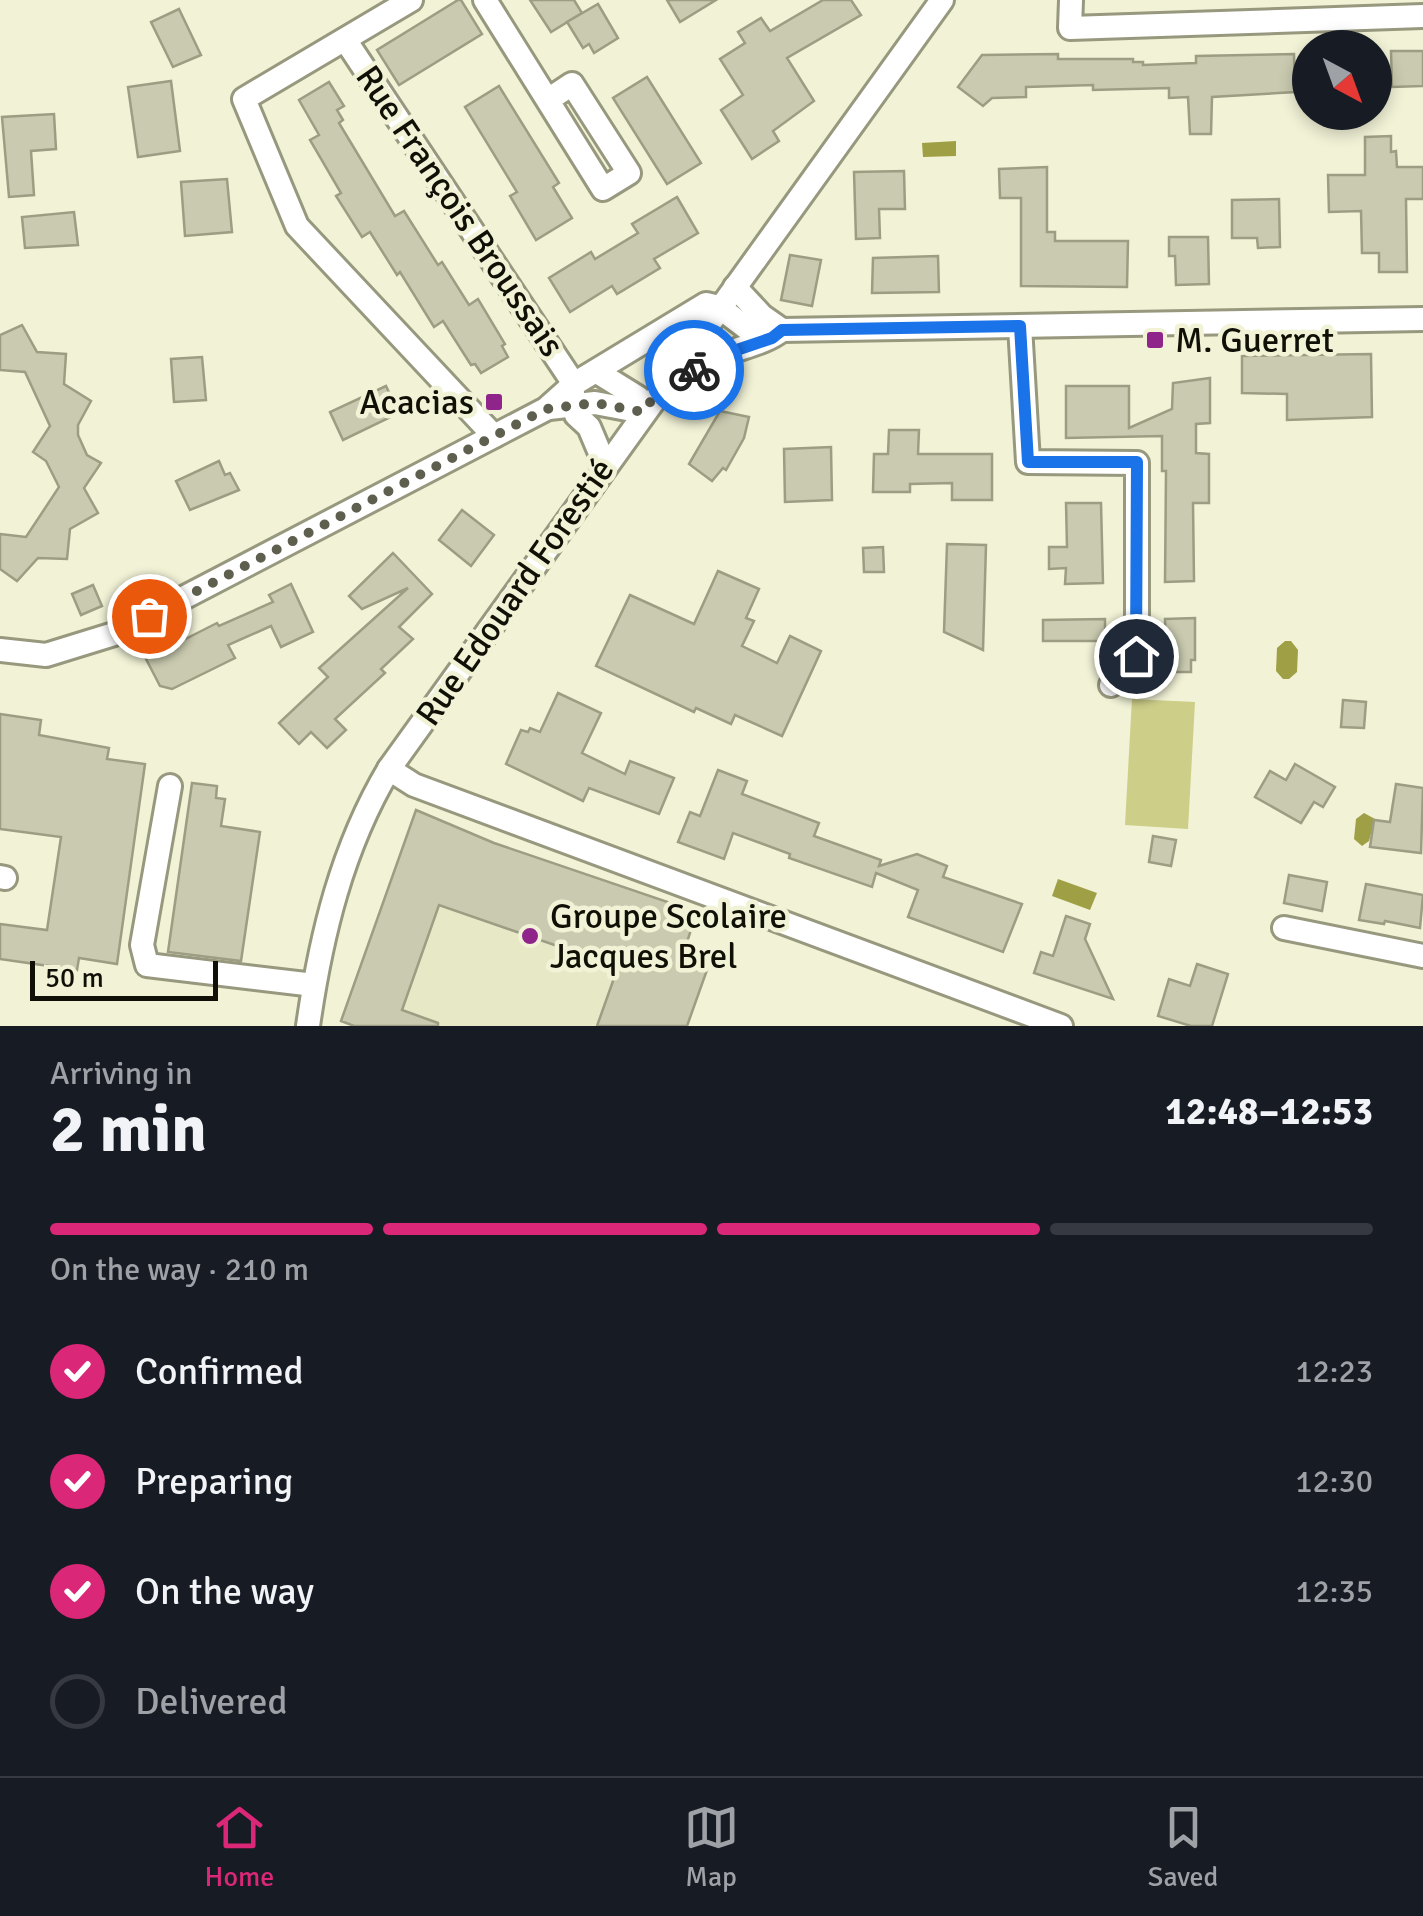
<!DOCTYPE html>
<meta charset="utf-8">
<style>
:root{--surface:#171b24;--page:#242831;--text:#f1f3f6;--muted:#9ea1a6;--line:#363941;--accent:#db2777}
body{margin:0;font-family:Signika,sans-serif;background:var(--page);color:var(--text);height:100vh;display:flex;flex-direction:column;font-size:38px;white-space:nowrap}
*{box-sizing:border-box;margin:0}
p{font-size:32px;color:var(--muted)}
.icon{flex:none;width:55px;height:55px;fill:none;stroke:currentColor;stroke-width:2;stroke-linecap:round;stroke-linejoin:round}
.map{position:relative;height:1026px;overflow:hidden}
.sheet{display:flex;flex-direction:column;background:var(--surface);flex:1}
.sheet>*{flex:none}
.needle{width:65px;rotate:139deg}
.fabs{position:absolute;left:1292px;top:30px;display:grid;gap:20px}
.fabs a{display:grid;place-items:center;width:100px;height:100px;border-radius:50%;background:var(--surface);box-shadow:0 5px 15px #0003;font-size:50px}
.scale{position:absolute;left:30px;bottom:25px;width:188px;box-sizing:border-box;padding-left:10px;border:5px solid #101007;border-top:0;font-size:28px;line-height:35px;white-space:nowrap;color:#101007;-webkit-text-stroke:8px #f1f2d6;paint-order:stroke}
.pin{position:absolute;display:grid;place-items:center;width:85px;height:85px;color:#fff;margin:-42px;border:5px solid #fff;border-radius:50%;box-shadow:0 2px 10px #0007}
.courier{position:absolute;display:grid;place-items:center;width:100px;height:100px;margin:-50px;border:8px solid #1a73e8;border-radius:50%;background:#fff;color:#222;box-shadow:0 2px 12px #0007}
.overview em{font-style:normal;font-weight:800}
.overview div{display:flex;flex-direction:column-reverse}
.overview{display:flex;align-items:center;justify-content:space-between;height:170px;padding:0 50px}
h1{font-size:65px;font-weight:800;line-height:75px}
.bar{display:grid;grid-template-columns:repeat(4,1fr);gap:15px 10px;align-content:center;height:120px;padding:0 50px}
.bar i{height:12px;border-radius:8px;background:var(--line)}
.bar .active{background:var(--accent)}
.bar p{grid-column:span 4}
ol{padding:0 50px;list-style:none}
li{display:flex;align-items:center;gap:30px;height:110px}
li p{margin-inline-start:auto}
li .icon{padding:10px;border-radius:50%;background:var(--accent);color:#fff;stroke-width:4}
li:last-child{color:var(--muted)}
li i{width:55px;height:55px;border:5px solid var(--line);border-radius:50%}
.tab-bar{display:flex;justify-content:space-around;align-items:center;height:140px;border-top:2px solid var(--line);background:var(--surface);font-size:28px;color:var(--muted)}
.tab-bar a{display:grid;justify-items:center;gap:5px}
.tab-bar .active{color:var(--accent)}
.map>svg:first-child{display:block}
</style>
<div class="map">
<svg width="1423" height="1026" viewBox="0 0 1423 1026">
<rect width="100%" height="100%" fill="#f1f2d6"/>
<!-- built -->
<polygon fill="#e7e8c5" points="416,810 494,843 697,912 682,960 707,970 687,1026 355,1026 341,1021"/>
<!-- green -->
<polygon fill="#cdce88" points="1132,699 1195,702 1188,829 1125,825"/>
<!-- water -->
<g fill="#9f9f45">
<polygon points="956,141 956,156 923,157 922,143"/>
<polygon points="1285,641 1291,641 1298,650 1297,672 1289,679 1283,679 1276,671 1277,648"/>
<polygon points="1364,813 1375,819 1369,841 1362,846 1354,839 1356,819"/>
<polygon points="1058,879 1097,893 1090,910 1052,896"/>
</g>
<!-- building -->
<g fill="#c9caaf" stroke="#9c9d83" stroke-width="2.5">
<polygon points="458,0 461,0 482,34 399,85 377,50"/>
<polygon points="530,0 574,0 582,13 551,32"/>
<polygon points="667,0 716,0 680,22"/>
<polygon points="823,0 851,0 861,15 787,58 814,101 773,131 779,141 752,159 721,110 743,95 720,59 745,43 738,32 761,18 770,31"/>
<polygon points="598,4 618,38 594,53 589,44 583,48 567,22"/>
<polygon points="179,9 201,55 173,67 151,22"/>
<polygon points="1391,51 1423,51 1423,86 1392,87"/>
<polygon points="1058,54 1058,59 1133,59 1133,62 1143,62 1143,65 1196,63 1196,56 1294,54 1295,92 1212,97 1211,134 1190,134 1188,97 1169,98 1169,88 1093,90 1093,85 1026,87 1026,97 992,98 983,106 958,87 982,55"/>
<polygon points="647,77 701,163 667,184 613,98"/>
<polygon points="171,81 180,151 138,157 128,87"/>
<polygon points="329,82 344,106 337,110 343,120 339,123 395,216 404,211 438,265 442,262 469,305 478,299 505,344 502,346 508,357 481,373 475,364 471,365 443,321 434,327 400,272 397,275 370,232 362,237 336,196 341,193 310,140 319,135 299,100"/>
<polygon points="499,86 559,183 553,187 572,218 536,240 510,196 517,192 465,107"/>
<polygon points="54,114 56,149 31,151 34,195 9,197 2,117"/>
<polygon points="1391,136 1391,152 1396,151 1397,167 1423,167 1423,199 1406,199 1407,272 1379,272 1379,253 1362,253 1361,211 1329,212 1328,175 1365,175 1365,137"/>
<polygon points="1047,167 1047,232 1055,232 1055,241 1128,241 1127,287 1021,286 1021,198 1000,198 999,169"/>
<polygon points="904,171 905,209 879,209 880,238 856,239 854,172"/>
<polygon points="227,179 232,232 185,236 181,182"/>
<polygon points="677,197 698,233 654,259 660,268 617,294 612,286 570,312 549,278 591,252 595,259 638,233 632,224"/>
<polygon points="1279,199 1280,247 1258,248 1257,238 1232,238 1232,200"/>
<polygon points="74,212 78,245 25,248 22,217"/>
<polygon points="1169,237 1208,237 1209,284 1176,285 1175,256 1169,256"/>
<polygon points="790,255 821,260 812,306 781,300"/>
<polygon points="938,256 939,292 872,293 873,258"/>
<polygon points="22,325 37,352 66,354 64,384 91,401 78,425 78,435 87,455 101,463 84,488 98,513 70,529 67,559 38,558 17,581 0,569 0,534 26,537 59,487 46,461 33,452 50,426 25,372 0,370 0,335"/>
<polygon points="1371,354 1372,417 1287,420 1287,394 1242,393 1242,356"/>
<polygon points="202,357 206,400 174,402 171,359"/>
<polygon points="1210,378 1210,423 1196,424 1196,453 1209,454 1209,503 1193,503 1194,581 1165,582 1166,471 1162,471 1162,436 1066,438 1066,386 1129,386 1129,428 1172,409 1173,383"/>
<polygon points="386,386 399,413 343,440 330,412"/>
<polygon points="720,411 749,417 744,438 726,470 723,468 712,481 689,464"/>
<polygon points="889,430 919,430 918,454 992,454 992,500 952,500 952,483 910,484 910,492 873,492 874,454 888,454"/>
<polygon points="831,447 832,500 785,502 784,449"/>
<polygon points="219,461 225,475 230,473 239,490 190,510 176,481"/>
<polygon points="1066,503 1101,503 1103,583 1065,584 1066,568 1049,569 1049,547 1067,547"/>
<polygon points="462,510 494,535 471,566 439,540"/>
<polygon points="947,544 986,545 983,650 944,632"/>
<polygon points="883,547 884,572 864,572 863,548"/>
<polygon points="393,553 432,594 399,627 413,639 381,669 385,673 335,719 346,730 327,748 311,732 299,744 279,723 328,677 319,668 408,588 362,609 349,596"/>
<polygon points="718,571 759,589 746,618 754,621 742,646 777,663 790,636 821,651 782,736 735,715 731,724 696,708 694,712 596,666 630,595 694,624"/>
<polygon points="291,584 313,632 281,647 271,626 228,645 235,658 172,689 160,686 146,659 217,623 219,626 273,602 269,595"/>
<polygon points="93,585 102,606 81,615 72,594"/>
<polygon points="1195,618 1195,660 1191,660 1191,672 1170,672 1170,661 1166,661 1165,619"/>
<polygon points="1105,619 1105,641 1043,641 1043,620"/>
<polygon points="558,693 601,713 582,753 625,774 630,761 674,778 659,814 589,788 583,801 506,764 521,730 528,732 530,728 540,732"/>
<polygon points="1343,700 1366,702 1364,728 1341,727"/>
<polygon points="0,714 41,720 39,735 109,748 107,759 145,764 117,964 79,958 77,970 0,959 0,924 47,930 61,837 0,829"/>
<polygon points="1295,764 1335,787 1323,807 1314,802 1301,823 1255,797 1270,771 1286,780"/>
<polygon points="718,770 747,781 742,794 819,823 814,836 881,860 879,866 917,854 947,866 943,877 1022,904 1003,952 908,917 918,890 876,873 872,887 789,858 790,854 733,833 724,859 678,842 690,812 700,816"/>
<polygon points="192,783 217,786 216,798 225,799 221,826 260,832 241,961 168,952"/>
<polygon points="1396,784 1423,788 1421,853 1370,847 1374,820 1390,822"/>
<polygon points="416,810 494,843 697,912 681,960 707,970 687,1026 597,1026 618,967 439,905 402,1010 438,1023 438,1026 354,1026 341,1021"/>
<polygon points="1153,836 1176,840 1171,866 1149,862"/>
<polygon points="1289,875 1327,882 1322,911 1284,903"/>
<polygon points="1366,884 1423,895 1420,928 1385,921 1384,924 1359,920"/>
<polygon points="1066,916 1090,924 1085,939 1113,999 1034,973 1041,952 1053,956"/>
<polygon points="1197,964 1228,974 1212,1026 1191,1026 1158,1016 1169,979 1190,986"/>
</g>
<g fill="none" stroke-linecap="round" stroke-linejoin="round">
<defs>
<g id="street">
<polyline points="411,0 244,99 297,226 494,436"/>
<polyline points="485,0 603,189 629,173 572,84 548,100"/>
<polyline points="1071,0 1070,28 1423,16"/>
<polyline points="346,41 574,384"/>
<polyline points="735,287 762,316 782,330"/>
<polyline points="1020,326 1028,462 1137,463 1137,656 1111,685"/>
<polyline points="597,372 639,398 643,412"/>
<path d="M666 380C687 376 701 364 720 356 740 347 764 344 782 330L1423 319"/>
<polyline points="573,393 576,415 589,427 600,453 609,459"/>
<polyline points="549,408 595,403 643,412"/>
<polyline points="0,650 46,655 114,634 546,409 574,384 706,304 719,307 761,339"/>
<polyline points="389,769 414,785 1061,1026"/>
<polyline points="170,786 142,945 147,965 314,985"/>
<polyline points="0,877 5,878"/>
<polyline points="1284,928 1423,956"/>
<path d="M308 1026C321 935 342 848 389 769L942 0"/>
</g>
</defs>
<!-- street casing -->
<use href="#street" stroke="#97987e" stroke-width="28"/>
<!-- street -->
<use href="#street" stroke="#fff" stroke-width="22"/>
</g>
<g fill="none" stroke-linecap="round" stroke-linejoin="round">
<!-- done -->
<polyline stroke="#5f5f4f" stroke-width="10" stroke-dasharray="0 18" points="149,616 546,409 595,403 643,412 666,380 694,370"/>
<!-- route -->
<polyline stroke="#1a73e8" stroke-width="12" points="694,370 719,356 772,338 782,330 1020,326 1028,462 1137,462 1136,656"/>
</g>
<!-- markers -->
<g fill="#8f258a" stroke="#f1f2d6" stroke-width="4">
<rect x="1145" y="330" width="20" height="20" rx="5"/>
<rect x="484" y="392" width="20" height="20" rx="5"/>
<circle cx="530" cy="936" r="10"/>
</g>
<g text-anchor="middle" dominant-baseline="central" stroke-width="9" stroke-linejoin="round" paint-order="stroke">
<!-- street labels -->
<g font-size="35" fill="#101007" stroke="#f1f2d6">
<text transform="translate(460 211) rotate(56)">Rue François Broussais</text>
<text transform="translate(515 592) rotate(-55)">Rue Edouard Forestié</text>
</g>
<!-- poi labels -->
<g font-size="35" fill="#101007" stroke="#f1f2d6" text-anchor="start">
<text x="1175" y="340">M. Guerret</text>
<text x="474" y="402" text-anchor="end">Acacias</text>
<text x="550" y="916">Groupe Scolaire<tspan x="550" dy="40">Jacques Brel</tspan></text>
</g>
</g>
</svg>
<div class="fabs">
<a><svg class="needle" viewBox="-14 -14 28 28"><path d="M0-13l5 13h-10z" fill="#e53935"/><path d="M0 13l5-13h-10z" fill="#9ea1a6"/></svg></a>
</div>
<div class="scale">50 m</div>
<div class="pin" style="left:149px;top:616px;background:#ea580c"><svg class="icon" aria-label="bag" viewBox="0 0 24 24"><path d="M5 8h14l-1 12H6zM9 8a3 3 0 0 1 6 0"/></svg></div>
<div class="pin" style="left:1136px;top:656px;background:#1f2937"><svg class="icon" aria-label="home" viewBox="0 0 24 24"><path d="M3 11l9-7 9 7M6 9v11h12V9"/></svg></div>
<div class="courier" style="left:694px;top:370px"><svg class="icon" aria-label="bike" viewBox="0 0 24 24"><circle cx="6" cy="16" r="4"/><circle cx="18" cy="16" r="4"/><path d="M6 16l4-8h5l3 8M10 8l3 8H6M13 5h3"/></svg></div>
</div>
<section class="sheet">
<div class="overview"><div><h1>2 min</h1><p>Arriving in</p></div><em>12:48–12:53</em></div>
<div class="bar"><i class="active"></i><i class="active"></i><i class="active"></i><i></i><p>On the way · 210 m</p></div>
<ol>
<li><svg class="icon" aria-label="check" viewBox="0 0 24 24"><path d="M5 12l5 5 9-10"/></svg>Confirmed<p>12:23</p></li>
<li><svg class="icon" aria-label="check" viewBox="0 0 24 24"><path d="M5 12l5 5 9-10"/></svg>Preparing<p>12:30</p></li>
<li><svg class="icon" aria-label="check" viewBox="0 0 24 24"><path d="M5 12l5 5 9-10"/></svg>On the way<p>12:35</p></li>
<li><i></i>Delivered</li>
</ol>
</section>
<nav class="tab-bar">
<a class="active"><svg class="icon" aria-label="home" viewBox="0 0 24 24"><path d="M3 11l9-7 9 7M6 9v11h12V9"/></svg>Home</a>
<a><svg class="icon" aria-label="map" viewBox="0 0 24 24"><path d="M3 6l6-2 6 2 6-2v14l-6 2-6-2-6 2zM9 4v14M15 6v14"/></svg>Map</a>
<a><svg class="icon" aria-label="saved" viewBox="0 0 24 24"><path d="M7 4h10v16l-5-4-5 4z"/></svg>Saved</a>
</nav>
